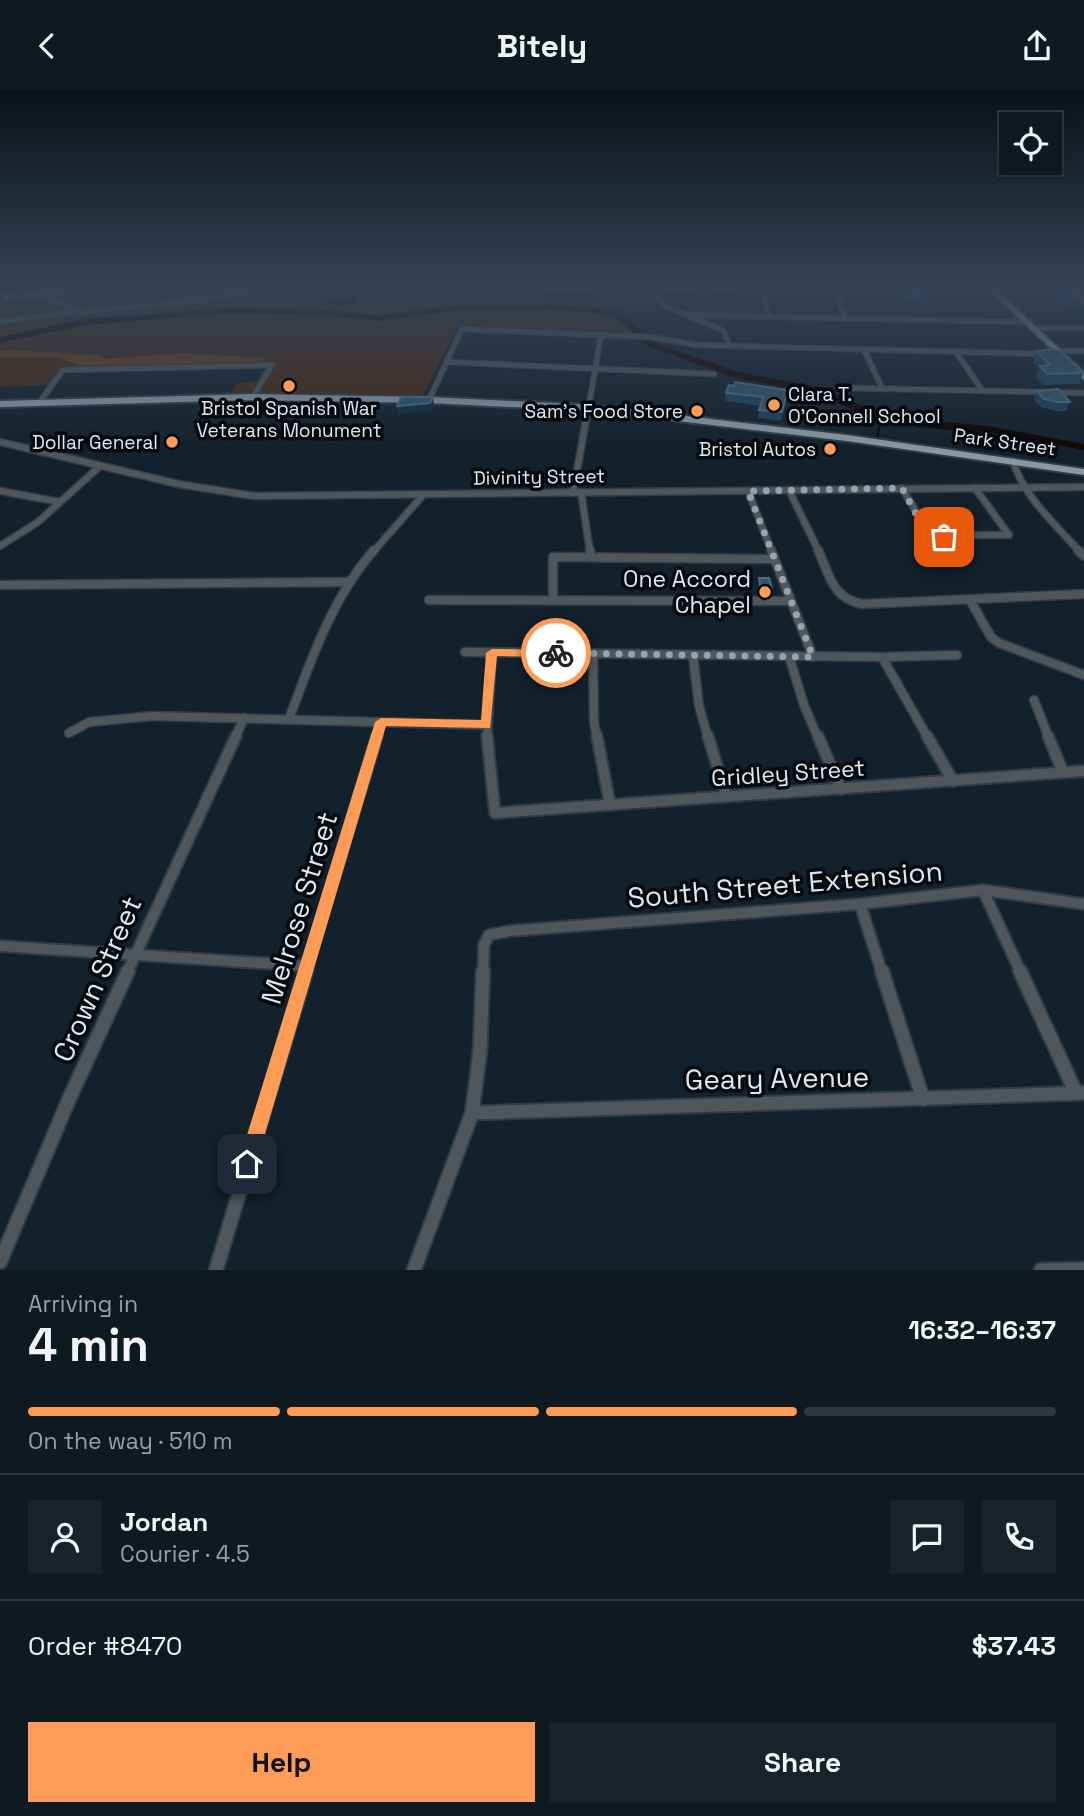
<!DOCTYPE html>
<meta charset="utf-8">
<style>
:root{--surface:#0e1920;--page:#172229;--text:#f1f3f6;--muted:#9ba0a5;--line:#2e383e;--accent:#fe9c57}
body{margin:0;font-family:"Space Grotesk",sans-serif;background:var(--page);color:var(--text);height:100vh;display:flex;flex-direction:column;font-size:26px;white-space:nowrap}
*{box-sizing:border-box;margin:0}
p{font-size:23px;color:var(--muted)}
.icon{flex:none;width:38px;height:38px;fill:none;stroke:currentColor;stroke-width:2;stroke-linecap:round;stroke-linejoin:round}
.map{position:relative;height:1179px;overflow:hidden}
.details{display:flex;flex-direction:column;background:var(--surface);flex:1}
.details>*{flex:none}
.tools{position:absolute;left:999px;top:21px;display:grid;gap:14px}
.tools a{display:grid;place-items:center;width:63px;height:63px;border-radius:0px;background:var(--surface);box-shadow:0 2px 5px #0004,0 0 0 2px var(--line);font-size:35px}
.pin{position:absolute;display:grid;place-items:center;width:60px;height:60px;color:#fff;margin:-30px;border-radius:14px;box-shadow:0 4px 10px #0006}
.courier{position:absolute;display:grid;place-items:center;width:70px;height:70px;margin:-35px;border:5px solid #fe9c57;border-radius:50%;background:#fff;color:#222;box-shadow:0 2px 9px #0007}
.summary em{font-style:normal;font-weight:600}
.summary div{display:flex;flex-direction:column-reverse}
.summary{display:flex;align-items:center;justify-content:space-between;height:119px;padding:0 28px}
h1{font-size:46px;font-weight:600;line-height:52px}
.bar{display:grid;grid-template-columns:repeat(4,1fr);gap:10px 7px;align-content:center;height:84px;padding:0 28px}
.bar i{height:9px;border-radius:5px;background:var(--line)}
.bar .selected{background:var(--accent)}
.bar p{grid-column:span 4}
.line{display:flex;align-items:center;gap:18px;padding:0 28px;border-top:2px solid var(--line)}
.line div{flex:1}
.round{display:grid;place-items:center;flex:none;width:74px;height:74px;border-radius:0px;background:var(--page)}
.cta{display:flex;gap:14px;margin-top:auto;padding:14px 28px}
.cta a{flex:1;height:80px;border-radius:0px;background:var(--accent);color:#111;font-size:28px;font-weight:600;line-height:80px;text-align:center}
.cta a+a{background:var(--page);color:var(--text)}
header{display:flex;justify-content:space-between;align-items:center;height:91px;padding:0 28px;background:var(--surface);font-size:32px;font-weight:600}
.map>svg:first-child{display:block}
</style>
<header><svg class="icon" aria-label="back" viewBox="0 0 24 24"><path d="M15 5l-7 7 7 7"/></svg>Bitely<svg class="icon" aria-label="share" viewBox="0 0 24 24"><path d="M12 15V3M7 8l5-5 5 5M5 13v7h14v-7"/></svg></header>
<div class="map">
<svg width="1084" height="1179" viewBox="0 0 1084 1179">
<rect width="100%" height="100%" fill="#12212b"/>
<!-- built -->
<polygon fill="#152b3a" points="1037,197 1084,197 1084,217 1067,217 1053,212"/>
<!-- green -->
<polygon fill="#482913" points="90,197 646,197 654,213 608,215 614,227 631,236 633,243 457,237 422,306 230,304 238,292 258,290 267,272 58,279 49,294 0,296 0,210"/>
<!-- forest -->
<polygon fill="#6b3e1d" points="10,259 99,264 103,268 184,262 264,267 266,272 87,278 59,266 0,266 0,260"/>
<!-- water -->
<g fill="#160300">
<polygon points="317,197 357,197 351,203 358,211 348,215 316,211 322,205 313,199"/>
<polygon points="515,197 584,199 603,207 594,210 528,208 512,201"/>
</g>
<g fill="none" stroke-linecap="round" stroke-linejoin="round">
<!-- stream -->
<polyline stroke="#160300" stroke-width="2" points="877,348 881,328"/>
<!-- river -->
<polygon fill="#160300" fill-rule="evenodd" points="551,213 591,216 623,223 653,251 738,281 823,297 883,325 988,335 1084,353 1084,359 988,341 936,338 877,330 816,302 732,286 647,255 617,227 591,222 551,219 455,220 380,230 314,224 224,223 86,234 0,252 0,246 86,228 224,217 314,218 380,224 455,214"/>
<defs>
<g id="minor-far4">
<polyline points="651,197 762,199"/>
<polyline points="651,197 663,214 724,240 729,255"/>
<polyline points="761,197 770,226"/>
<polyline points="832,197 847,228"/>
<polyline points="1070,197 1084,209"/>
<polyline points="0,205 47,206 75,217"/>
<polyline points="689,224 1030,231"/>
<path d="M0 231C86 215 175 219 260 197"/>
<polyline points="864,258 882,297"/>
<polyline points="1058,260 1084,260"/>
<polyline points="956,261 982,299"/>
<polyline points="447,271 714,283"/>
<polyline points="848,297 1084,302"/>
<polyline points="253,306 272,274"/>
<polyline points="429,309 462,238 651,246 697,254 1047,263"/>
<polyline points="39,312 63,279 272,274"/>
<polyline points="589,314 601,244"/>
</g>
<g id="minor-far3">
<polyline points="0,351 178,393 254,405 1084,396"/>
<path d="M1013 370C1023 405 1056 434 1080 461"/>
<polyline points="902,397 930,444 1009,444 975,397"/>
<polyline points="789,399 819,461"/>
<polyline points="0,400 60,411"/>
<polyline points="748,400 772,461"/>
<polyline points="581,401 590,461"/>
<polyline points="573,402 589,312"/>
<polyline points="0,455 38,431 99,376"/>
<polyline points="373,461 424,403"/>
</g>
<g id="minor-far2">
<polyline points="590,459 591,466"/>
<polyline points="771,459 813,566"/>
<path d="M818 459C830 485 832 507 862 513L1084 503"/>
<polyline points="1078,459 1084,465"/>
<polyline points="0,494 350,491"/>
<polyline points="553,508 553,466 774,468"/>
<polyline points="429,509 791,510"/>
<polyline points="970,509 991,546 999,552 1084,584"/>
<polyline points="465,561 882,566 957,564"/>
<polyline points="593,563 594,631 597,647"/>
<polyline points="693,565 699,615 708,647"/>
<polyline points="789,565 804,614 818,647"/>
<polyline points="882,566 928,647"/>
<polyline points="1034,609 1049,647"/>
<path d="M289 628C311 569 332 507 374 459"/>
<polyline points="69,642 89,631 153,625 486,634"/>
<polyline points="235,647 244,627"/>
<polyline points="376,647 381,631"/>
<polyline points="487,647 492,562"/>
</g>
<g id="minor-far1">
<polyline points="487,645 495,722 1084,680"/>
<polyline points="597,645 610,714"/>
<polyline points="708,645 726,705"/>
<polyline points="818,645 841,698"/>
<polyline points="927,645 953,690"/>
<polyline points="1048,645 1063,681"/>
<polyline points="983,799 1021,882"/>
<polyline points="860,813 882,882"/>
<polyline points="0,855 307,875"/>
<polyline points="127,882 236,645"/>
<polyline points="305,882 377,645"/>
<polyline points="483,882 484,854 489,844 509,840 860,813 983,799 1084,813"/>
</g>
<g id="minor">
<polyline points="882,880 923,1008"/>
<polyline points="1020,880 1076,1002"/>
<polyline points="472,1022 1084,1002"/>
<polyline points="0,1171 70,1006 128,880"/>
<polyline points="216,1179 306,880"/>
<polyline points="414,1179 472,1022 480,960 483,880"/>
<polyline points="1041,1179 1084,1178"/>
</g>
<polygon id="tertiary" points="1084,235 1084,239 1035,239 1032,237 1035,235"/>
<polygon id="primary" points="987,197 995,197 1084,281 1084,289"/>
<polygon id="trunk" points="253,303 429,306 593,314 847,344 1084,378 1084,384 847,350 593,320 429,312 253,309 0,316 0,310"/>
</defs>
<!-- minor-far4 casing -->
<use href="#minor-far4" stroke="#2f3d46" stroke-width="7"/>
<!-- minor-far3 casing -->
<use href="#minor-far3" stroke="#2f3d46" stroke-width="9"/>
<!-- minor-far2 casing -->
<use href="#minor-far2" stroke="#2f3d46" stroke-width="11"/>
<!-- minor-far1 casing -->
<use href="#minor-far1" stroke="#2f3d46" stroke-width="14"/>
<!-- minor casing -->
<use href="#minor" stroke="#2f3d46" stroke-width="17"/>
<!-- tertiary casing -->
<use href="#tertiary" stroke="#2f3d46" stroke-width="4"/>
<!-- primary casing -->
<use href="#primary" stroke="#2f3d46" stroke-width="4"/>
<!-- trunk casing -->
<use href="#trunk" stroke="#2f3d46" stroke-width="4"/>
<!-- minor-far4 -->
<use href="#minor-far4" stroke="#4f565c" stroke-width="5"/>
<!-- minor-far3 -->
<use href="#minor-far3" stroke="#4f565c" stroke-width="6"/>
<!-- minor-far2 -->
<use href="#minor-far2" stroke="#4f565c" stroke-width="8"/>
<!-- minor-far1 -->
<use href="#minor-far1" stroke="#4f565c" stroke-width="10"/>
<!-- minor -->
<use href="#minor" stroke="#4f565c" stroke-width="13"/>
<!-- tertiary -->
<use href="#tertiary" fill="#4f565c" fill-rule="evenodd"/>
<!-- primary -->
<use href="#primary" fill="#7e8d99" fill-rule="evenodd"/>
<!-- trunk -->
<use href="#trunk" fill="#8898a5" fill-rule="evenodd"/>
<defs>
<polyline id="rail" points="0,207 75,197"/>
</defs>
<!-- rail casing -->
<use href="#rail" stroke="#9eaab2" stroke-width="3.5"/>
<!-- rail -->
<use href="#rail" stroke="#050a0e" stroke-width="2" stroke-dasharray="4.5" stroke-linecap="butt"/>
</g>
<!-- wall -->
<g fill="#1b425a">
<polygon points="907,197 921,197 924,203 922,211 908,210 905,203"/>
<polygon points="1036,260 1083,282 1079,293 1043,294 1036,286 1039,277 1033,271"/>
<polygon points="734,295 786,310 781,330 758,327 760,315 725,310 726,302"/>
<polygon points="1037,300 1070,311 1066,320 1055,320 1041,316 1034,309"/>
<polygon points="759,487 772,497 771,503 760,503 758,494"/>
</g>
<!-- shaded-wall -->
<polygon fill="#0e2e41" points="433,306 434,315 431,320 398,323 397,315"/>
<!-- building -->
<g fill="#30546a" stroke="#4b6b7f" stroke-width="2">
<polygon points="907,197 921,197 924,203 910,203"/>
<polygon points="1056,258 1061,260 1083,282 1047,283 1040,275 1050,274 1036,260"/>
<polygon points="735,291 786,299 787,302 782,321 759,319 763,306 726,302 729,294 734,295"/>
<polygon points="1058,298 1070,311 1058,311 1044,308 1037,300"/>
<polygon points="401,306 433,306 430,312 397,315"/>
<polygon points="759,487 769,487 772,497 761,497"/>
</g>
<!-- sky -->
<linearGradient id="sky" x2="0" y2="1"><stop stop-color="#0a1218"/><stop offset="0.54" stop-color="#334355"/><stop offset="1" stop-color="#334355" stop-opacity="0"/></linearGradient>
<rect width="1084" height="362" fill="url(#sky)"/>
<!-- route -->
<polygon fill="#fe9c57" points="492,558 556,559 562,562 556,566 497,565 490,637 386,635 256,1073 254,1079 247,1082 241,1079 238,1073 375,631 381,627 481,629 486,562"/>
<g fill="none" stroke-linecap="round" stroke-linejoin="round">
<!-- done -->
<polyline stroke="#97a2aa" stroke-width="7" stroke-dasharray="0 12.6" points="556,562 813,566 748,400 902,397 927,443 944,446"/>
</g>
<!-- markers -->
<g fill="#fe9c57" stroke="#050a0e" stroke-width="2.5">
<circle cx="289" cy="295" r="7"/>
<circle cx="774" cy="314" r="7"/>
<circle cx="697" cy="320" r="7"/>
<circle cx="172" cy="351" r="7"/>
<circle cx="830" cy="358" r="7"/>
<circle cx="765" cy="501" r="7"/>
</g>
<g text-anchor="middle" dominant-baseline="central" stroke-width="7" stroke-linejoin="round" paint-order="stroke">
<!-- far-poi labels -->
<g font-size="19" fill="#dee8ef" stroke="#050a0e" text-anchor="end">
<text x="788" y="303" text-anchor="start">Clara T.<tspan x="788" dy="22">O'Connell School</tspan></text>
<text x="289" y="317" text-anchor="middle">Bristol Spanish War<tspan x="289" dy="22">Veterans Monument</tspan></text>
<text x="683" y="320">Sam's Food Store</text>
<text x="158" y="351">Dollar General</text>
<text x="816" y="358">Bristol Autos</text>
</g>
<!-- far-street labels -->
<g font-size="19" fill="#dee8ef" stroke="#050a0e">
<text transform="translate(1005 351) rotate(8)">Park Street</text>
<text transform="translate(539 386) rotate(-1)">Divinity Street</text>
</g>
<!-- poi labels -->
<g font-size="23" fill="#dee8ef" stroke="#050a0e" text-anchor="end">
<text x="751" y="488">One Accord<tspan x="751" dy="26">Chapel</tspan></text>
</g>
<!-- street labels -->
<g font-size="23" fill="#dee8ef" stroke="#050a0e">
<text transform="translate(788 682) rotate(-4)">Gridley Street</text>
</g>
<!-- near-street labels -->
<g font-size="28" fill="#dee8ef" stroke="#050a0e">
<text transform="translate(785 793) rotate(-5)">South Street Extension</text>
<text transform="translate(299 817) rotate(-73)">Melrose Street</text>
<text transform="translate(97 888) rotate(-66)">Crown Street</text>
<text transform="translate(777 987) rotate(-1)">Geary Avenue</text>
</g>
</g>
</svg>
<div class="tools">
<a><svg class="icon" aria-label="locate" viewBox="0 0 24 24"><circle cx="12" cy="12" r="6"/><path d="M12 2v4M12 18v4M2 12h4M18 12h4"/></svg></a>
</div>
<div class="pin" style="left:944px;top:446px;background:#ea580c"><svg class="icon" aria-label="bag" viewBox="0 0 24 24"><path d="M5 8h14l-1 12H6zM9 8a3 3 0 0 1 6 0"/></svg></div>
<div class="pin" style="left:247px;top:1073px;background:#1f2937"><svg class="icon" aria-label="home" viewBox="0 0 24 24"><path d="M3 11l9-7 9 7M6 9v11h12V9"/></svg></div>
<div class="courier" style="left:556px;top:562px"><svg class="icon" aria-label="bike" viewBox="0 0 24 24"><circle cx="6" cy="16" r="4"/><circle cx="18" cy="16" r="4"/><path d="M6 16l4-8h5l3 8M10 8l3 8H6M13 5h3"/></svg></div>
</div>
<section class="details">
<div class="summary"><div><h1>4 min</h1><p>Arriving in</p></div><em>16:32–16:37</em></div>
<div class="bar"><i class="selected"></i><i class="selected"></i><i class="selected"></i><i></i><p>On the way · 510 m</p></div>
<div class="line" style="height:126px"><a class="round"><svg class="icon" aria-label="person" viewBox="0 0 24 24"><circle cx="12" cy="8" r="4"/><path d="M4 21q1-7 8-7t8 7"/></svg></a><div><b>Jordan</b><p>Courier · 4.5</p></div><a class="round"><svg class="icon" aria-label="chat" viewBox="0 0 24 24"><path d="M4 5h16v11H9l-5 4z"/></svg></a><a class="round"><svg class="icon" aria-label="phone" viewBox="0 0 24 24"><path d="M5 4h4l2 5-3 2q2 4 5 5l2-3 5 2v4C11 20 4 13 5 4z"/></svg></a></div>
<div class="line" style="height:91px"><div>Order #8470</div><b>$37.43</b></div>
<div class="cta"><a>Help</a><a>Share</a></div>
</section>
